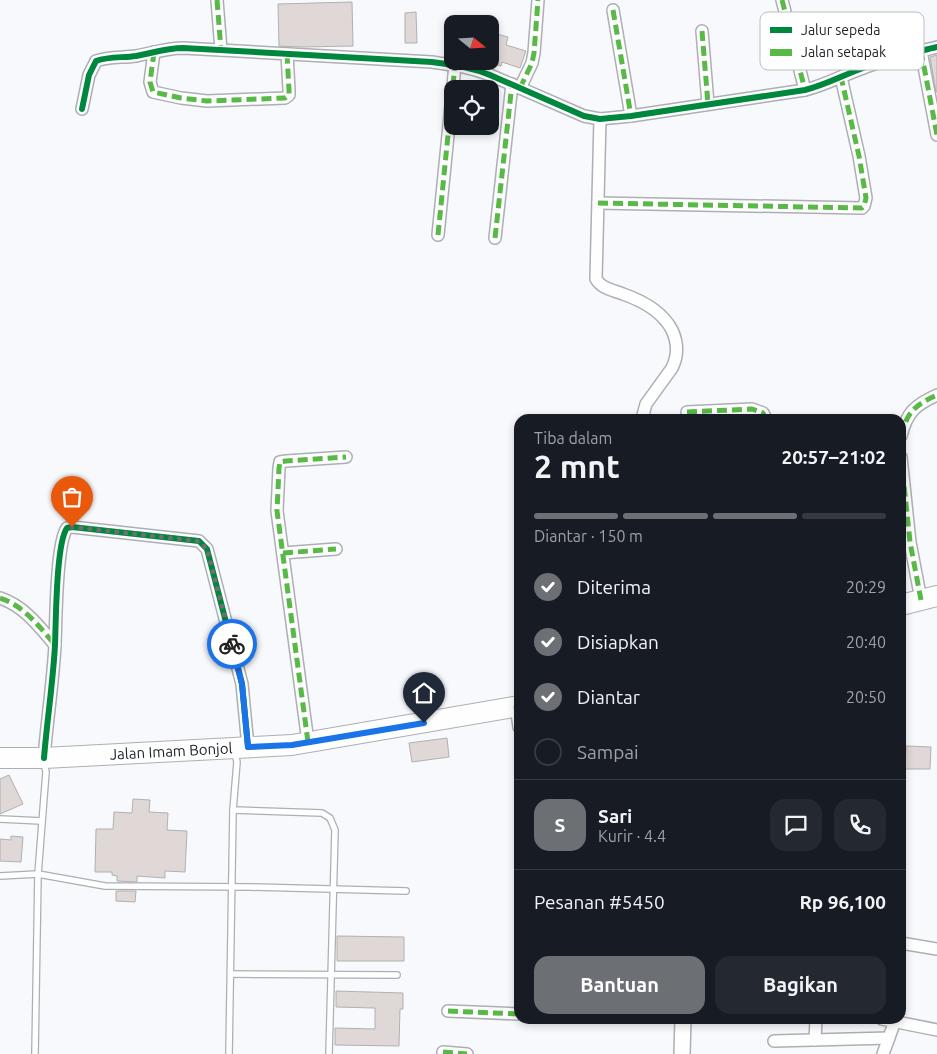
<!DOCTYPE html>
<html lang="id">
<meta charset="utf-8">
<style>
:root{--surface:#171b24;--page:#242831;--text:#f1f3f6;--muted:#9ea1a6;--line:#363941;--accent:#6c6f74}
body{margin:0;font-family:Ubuntu,sans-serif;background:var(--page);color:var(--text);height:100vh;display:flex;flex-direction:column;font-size:19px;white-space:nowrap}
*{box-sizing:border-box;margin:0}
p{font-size:16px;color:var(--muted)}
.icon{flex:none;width:28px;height:28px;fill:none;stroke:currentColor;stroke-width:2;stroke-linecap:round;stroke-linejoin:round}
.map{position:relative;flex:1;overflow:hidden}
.drawer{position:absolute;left:514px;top:414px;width:392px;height:610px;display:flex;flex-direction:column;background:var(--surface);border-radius:15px;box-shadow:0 2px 8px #0003}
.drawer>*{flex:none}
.needle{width:32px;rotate:108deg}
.fabs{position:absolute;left:444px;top:15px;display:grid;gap:10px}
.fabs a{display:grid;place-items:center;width:55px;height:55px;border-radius:10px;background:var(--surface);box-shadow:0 2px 8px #0003;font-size:25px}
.pin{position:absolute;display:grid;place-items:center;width:42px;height:42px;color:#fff;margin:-51px -21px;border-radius:50% 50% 50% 0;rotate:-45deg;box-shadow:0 0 5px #0007}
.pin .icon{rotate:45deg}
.courier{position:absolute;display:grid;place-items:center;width:50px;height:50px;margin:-25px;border:4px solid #1a73e8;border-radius:50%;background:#fff;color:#222;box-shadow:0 1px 6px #0007}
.overview em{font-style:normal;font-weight:700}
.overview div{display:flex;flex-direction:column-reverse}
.overview{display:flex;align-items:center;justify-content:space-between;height:85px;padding:0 20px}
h1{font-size:32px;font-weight:700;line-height:38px}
.bar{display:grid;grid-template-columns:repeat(4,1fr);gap:8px 5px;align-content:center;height:60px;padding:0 20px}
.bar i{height:6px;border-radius:4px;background:var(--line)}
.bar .selected{background:var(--accent)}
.bar p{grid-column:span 4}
.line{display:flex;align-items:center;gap:12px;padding:0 20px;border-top:1px solid var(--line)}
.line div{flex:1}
.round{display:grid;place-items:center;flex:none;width:52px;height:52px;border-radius:15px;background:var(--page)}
ol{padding:0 20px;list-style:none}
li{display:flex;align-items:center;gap:15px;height:55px}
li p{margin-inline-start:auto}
li .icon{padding:5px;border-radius:50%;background:var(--accent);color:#fff;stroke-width:4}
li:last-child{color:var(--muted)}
li i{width:28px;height:28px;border:2px solid var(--line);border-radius:50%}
.primary-button{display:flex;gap:10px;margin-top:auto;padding:10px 20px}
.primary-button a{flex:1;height:58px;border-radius:15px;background:var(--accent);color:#fff;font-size:20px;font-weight:700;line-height:58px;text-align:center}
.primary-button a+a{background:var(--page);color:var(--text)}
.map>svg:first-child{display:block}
</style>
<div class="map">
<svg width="937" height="1054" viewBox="0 0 937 1054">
<rect width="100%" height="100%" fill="#f7f9fc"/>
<!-- building -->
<g fill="#dfd8d7" stroke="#b2b0b0">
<polygon points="352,2 353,46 301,47 279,46 278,4"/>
<polygon points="416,12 417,43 405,43 405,13"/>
<polygon points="493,33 508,37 506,45 526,51 520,68 502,62 501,66 490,63 490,46"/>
<polygon points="937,55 937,92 936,92 930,57"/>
<polygon points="447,738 449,757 412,762 409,743"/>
<polygon points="906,746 931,747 930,769 905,769"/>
<polygon points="9,775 23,804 0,814 0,779"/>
<polygon points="133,799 150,800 149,812 168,813 167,830 187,831 185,872 165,871 165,878 137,876 137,882 117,881 117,876 112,875 112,872 95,872 96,829 113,829 114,812 132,813"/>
<polygon points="11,836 23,837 21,862 0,861 0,839 11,840"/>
<polygon points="116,891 136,891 135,902 116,901"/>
<polygon points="337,936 404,937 404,961 337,961"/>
<polygon points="336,991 403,993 403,1009 400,1009 399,1046 335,1045 335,1028 375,1029 375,1008 336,1007"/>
</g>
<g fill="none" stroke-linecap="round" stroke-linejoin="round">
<defs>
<g id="lane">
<polyline points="233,810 322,813 330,818 335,830 329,1054"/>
<polyline points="0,819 42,821"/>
<polyline points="0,876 38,874 105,886 251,887 406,891"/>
<polyline points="231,974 397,975"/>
<polyline points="35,1054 38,874 46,772 44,762"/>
<polyline points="229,1054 233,810 237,762 235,753"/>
</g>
<g id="street">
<polyline points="217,0 221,50"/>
<polyline points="782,0 805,90"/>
<polyline points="613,10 631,116"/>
<polyline points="702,31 708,104"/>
<polyline points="921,51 937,135"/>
<polyline points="154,52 150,82 153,92 181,98 207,101 285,98 289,95 289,90 287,54"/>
<polyline points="520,88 532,63 534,53 538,0"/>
<path d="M82 109 89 75 96 61C109 56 123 58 136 56 152 53 167 48 183 48L432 62C452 65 471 67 490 75L584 116 600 119 631 116 805 90C826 85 845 74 866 67 889 58 913 53 937 47"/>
<path d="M600 119 596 279C602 289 613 290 623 294 643 301 662 311 672 330 678 343 678 356 672 368L646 404 642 419"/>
<polyline points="598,203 862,208 864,206 866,198 859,156 841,77"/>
<polyline points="438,235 455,65"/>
<polyline points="495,238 512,84"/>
<polyline points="687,412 752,409 763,413 766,419"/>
<path d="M901 436C907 412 915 405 937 395"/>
<polyline points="901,457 910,542 921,600"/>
<polyline points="283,553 336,549"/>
<path d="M0 598C24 606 39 626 55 645"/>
<polyline points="516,706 519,727"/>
<polyline points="308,742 277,511 279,468 280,462 286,461 346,457"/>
<path d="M44 758C47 721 53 682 55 645 56 622 56 543 67 528L72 527 199 541 207 549 242 684 248 747"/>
<polyline points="901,943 937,949"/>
<polyline points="448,1011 519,1014"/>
<polyline points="882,1019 937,1030"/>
<polyline points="815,1040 816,1019"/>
<polyline points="774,1041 889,1038"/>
<polyline points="443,1052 467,1054"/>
<polyline points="883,1054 895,1021"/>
</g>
<polyline id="secondary" points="682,1054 683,1019"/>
<g id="highway">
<polyline points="901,605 937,596"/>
<polyline points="0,758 44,758 292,745 519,706"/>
</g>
</defs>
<!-- lane casing -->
<use href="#lane" stroke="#acafb3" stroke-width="8"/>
<!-- street casing -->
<use href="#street" stroke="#acafb3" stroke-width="14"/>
<!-- secondary casing -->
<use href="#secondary" stroke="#acafb3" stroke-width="18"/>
<!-- highway casing -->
<use href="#highway" stroke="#acafb3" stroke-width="22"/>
<!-- lane -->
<use href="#lane" stroke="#fefeff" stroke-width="5.5"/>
<!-- street -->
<use href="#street" stroke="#fefeff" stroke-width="11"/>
<!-- secondary -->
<use href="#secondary" stroke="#fefeff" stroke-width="15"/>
<!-- highway -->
<use href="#highway" stroke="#fefeff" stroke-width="20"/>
<!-- quiet -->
<g stroke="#58b947" stroke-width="5" stroke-dasharray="10 5" stroke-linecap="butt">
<polyline points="217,0 221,50"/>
<polyline points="782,0 805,90"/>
<polyline points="613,10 631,116"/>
<polyline points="702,31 708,104"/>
<polyline points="921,51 937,135"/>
<polyline points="154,52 150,82 153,92 181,98 207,101 285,98 289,95 289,90 287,54"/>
<polyline points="520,88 532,63 534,53 538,0"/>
<polyline points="598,203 862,208 864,206 866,198 859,156 841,77"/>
<polyline points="438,235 455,65"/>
<polyline points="495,238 512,84"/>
<polyline points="687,412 752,409 763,413 766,419"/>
<path d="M901 436C907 412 915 405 937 395"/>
<polyline points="901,457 910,542 921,600"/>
<polyline points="283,553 336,549"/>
<path d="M0 598C24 606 39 626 55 645"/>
<polyline points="516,706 519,727"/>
<polyline points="308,742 277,511 279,468 280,462 286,461 346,457"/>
<polyline points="448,1011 519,1014"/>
<polyline points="443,1052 467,1054"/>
</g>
<defs>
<g id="cycleway">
<path d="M82 109 89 75 96 61C109 56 123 58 136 56 152 53 167 48 183 48L432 62C452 65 471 67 490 75L584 116 600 119 631 116 805 90C826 85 845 74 866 67 889 58 913 53 937 47"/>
<path d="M44 758C47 721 53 682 55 645 56 622 56 543 67 528L72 527 199 541 207 549 242 684 248 747"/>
</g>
</defs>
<!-- cycleway casing -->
<use href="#cycleway" stroke="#fff" stroke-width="9"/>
<!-- cycleway -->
<use href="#cycleway" stroke="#00873e" stroke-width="6"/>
</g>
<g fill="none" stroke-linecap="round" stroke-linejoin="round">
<!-- done -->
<polyline stroke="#6c6f74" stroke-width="5" stroke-dasharray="0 9" points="72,527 198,541 207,549 232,644"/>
<!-- route -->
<polyline stroke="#1a73e8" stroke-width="6" points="232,644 242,684 248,747 292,745 424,723"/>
</g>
<g text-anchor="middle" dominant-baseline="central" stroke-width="4" stroke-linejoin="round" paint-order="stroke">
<!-- street labels -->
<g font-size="15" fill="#21252a" stroke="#fff">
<text transform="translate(171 751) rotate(-3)">Jalan Imam Bonjol</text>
</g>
</g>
<!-- legend -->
<rect x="760" y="12" width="164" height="58" rx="8" fill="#fff" stroke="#bcbebf" stroke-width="1"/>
<rect x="770" y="27" width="22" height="6" fill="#00873e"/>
<rect x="770" y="49" width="22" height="7" fill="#58b947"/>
<g font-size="14" fill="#21252a">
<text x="801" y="35">Jalur sepeda</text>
<text x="801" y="57">Jalan setapak</text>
</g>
</svg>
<div class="fabs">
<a><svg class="needle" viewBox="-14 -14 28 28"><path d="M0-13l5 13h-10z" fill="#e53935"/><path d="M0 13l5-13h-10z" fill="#9ea1a6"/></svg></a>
<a><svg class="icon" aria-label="locate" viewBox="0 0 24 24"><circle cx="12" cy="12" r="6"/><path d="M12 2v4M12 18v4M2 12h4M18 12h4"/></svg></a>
</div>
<div class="pin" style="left:72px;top:527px;background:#ea580c"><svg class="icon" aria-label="bag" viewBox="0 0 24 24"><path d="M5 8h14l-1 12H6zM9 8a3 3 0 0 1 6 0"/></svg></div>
<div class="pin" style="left:424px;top:723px;background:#1f2937"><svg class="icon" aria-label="home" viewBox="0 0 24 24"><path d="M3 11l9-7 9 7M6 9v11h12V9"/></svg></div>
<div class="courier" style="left:232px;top:644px"><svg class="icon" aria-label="bike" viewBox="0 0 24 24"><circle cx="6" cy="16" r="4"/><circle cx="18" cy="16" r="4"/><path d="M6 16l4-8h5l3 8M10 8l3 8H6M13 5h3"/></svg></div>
<section class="drawer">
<div class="overview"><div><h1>2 mnt</h1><p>Tiba dalam</p></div><em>20:57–21:02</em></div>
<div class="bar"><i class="selected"></i><i class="selected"></i><i class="selected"></i><i></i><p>Diantar · 150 m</p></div>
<ol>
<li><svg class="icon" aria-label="check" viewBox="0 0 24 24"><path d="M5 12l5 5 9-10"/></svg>Diterima<p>20:29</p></li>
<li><svg class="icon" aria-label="check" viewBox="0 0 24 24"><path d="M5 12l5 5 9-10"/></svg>Disiapkan<p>20:40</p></li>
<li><svg class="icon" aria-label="check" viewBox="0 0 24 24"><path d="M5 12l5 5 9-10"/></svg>Diantar<p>20:50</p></li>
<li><i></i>Sampai</li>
</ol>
<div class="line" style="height:90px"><b class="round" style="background:var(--accent);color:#fff">S</b><div><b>Sari</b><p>Kurir · 4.4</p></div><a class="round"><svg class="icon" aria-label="chat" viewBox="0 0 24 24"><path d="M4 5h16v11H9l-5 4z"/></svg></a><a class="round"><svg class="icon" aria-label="phone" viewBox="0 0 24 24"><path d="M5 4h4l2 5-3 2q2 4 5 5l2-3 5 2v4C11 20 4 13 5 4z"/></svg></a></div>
<div class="line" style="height:65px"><div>Pesanan #5450</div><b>Rp 96,100</b></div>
<div class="primary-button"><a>Bantuan</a><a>Bagikan</a></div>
</section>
</div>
